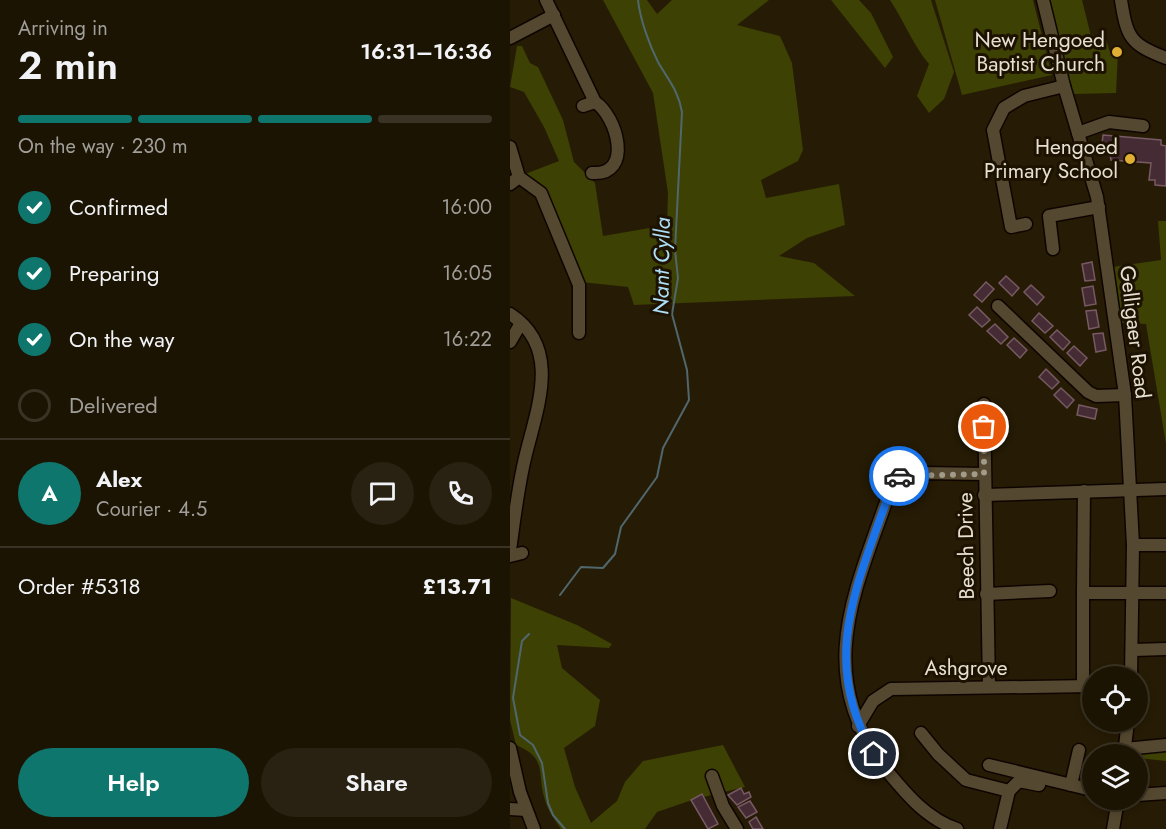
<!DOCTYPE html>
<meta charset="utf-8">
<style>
:root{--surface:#1c1403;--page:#292112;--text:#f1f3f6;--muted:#a09e9a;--line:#3a3325;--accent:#0f766e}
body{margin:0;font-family:Jost,sans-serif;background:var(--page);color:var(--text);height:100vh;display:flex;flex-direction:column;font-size:22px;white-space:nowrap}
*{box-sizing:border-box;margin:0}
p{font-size:20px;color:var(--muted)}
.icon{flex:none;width:33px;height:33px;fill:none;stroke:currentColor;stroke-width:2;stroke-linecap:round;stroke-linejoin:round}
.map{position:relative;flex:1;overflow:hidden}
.details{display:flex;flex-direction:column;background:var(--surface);width:510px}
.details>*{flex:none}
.controls{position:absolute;left:572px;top:666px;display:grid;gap:12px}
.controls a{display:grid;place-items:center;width:66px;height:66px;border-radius:50%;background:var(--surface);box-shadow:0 3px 9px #0003,0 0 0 2px var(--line);font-size:30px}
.pin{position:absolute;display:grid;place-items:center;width:51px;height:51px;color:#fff;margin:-26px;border:3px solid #fff;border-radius:50%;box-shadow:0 2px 6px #0007}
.courier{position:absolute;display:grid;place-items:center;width:60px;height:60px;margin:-30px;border:4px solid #1a73e8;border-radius:50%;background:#fff;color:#222;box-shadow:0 2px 8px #0007}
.overview em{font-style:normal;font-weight:600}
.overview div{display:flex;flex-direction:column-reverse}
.overview{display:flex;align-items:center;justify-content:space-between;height:102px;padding:0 18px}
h1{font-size:39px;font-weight:600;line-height:45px}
.bar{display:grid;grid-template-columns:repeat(4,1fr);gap:9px 6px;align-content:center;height:72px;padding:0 18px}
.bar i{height:8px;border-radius:4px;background:var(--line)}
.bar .active{background:var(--accent)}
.bar p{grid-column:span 4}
.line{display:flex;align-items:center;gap:15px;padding:0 18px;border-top:2px solid var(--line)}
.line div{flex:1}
.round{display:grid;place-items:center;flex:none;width:63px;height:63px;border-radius:32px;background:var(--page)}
ol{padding:0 18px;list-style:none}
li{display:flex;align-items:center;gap:18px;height:66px}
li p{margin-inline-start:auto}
li .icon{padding:6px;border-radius:50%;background:var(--accent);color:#fff;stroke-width:4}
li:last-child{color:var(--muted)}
li i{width:33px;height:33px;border:3px solid var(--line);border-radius:50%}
.action{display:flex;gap:12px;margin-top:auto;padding:12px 18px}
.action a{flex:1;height:69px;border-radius:36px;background:var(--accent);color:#fff;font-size:24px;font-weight:600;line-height:69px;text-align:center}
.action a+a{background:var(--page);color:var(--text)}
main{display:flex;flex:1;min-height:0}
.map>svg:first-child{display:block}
</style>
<main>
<section class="details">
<div class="overview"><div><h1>2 min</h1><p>Arriving in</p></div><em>16:31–16:36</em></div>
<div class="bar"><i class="active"></i><i class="active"></i><i class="active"></i><i></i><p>On the way · 230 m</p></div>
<ol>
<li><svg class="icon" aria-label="check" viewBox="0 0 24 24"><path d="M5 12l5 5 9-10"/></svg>Confirmed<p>16:00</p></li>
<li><svg class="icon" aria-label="check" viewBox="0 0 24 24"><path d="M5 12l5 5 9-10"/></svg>Preparing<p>16:05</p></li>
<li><svg class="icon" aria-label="check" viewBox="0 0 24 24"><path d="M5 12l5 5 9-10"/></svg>On the way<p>16:22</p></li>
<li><i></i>Delivered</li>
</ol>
<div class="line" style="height:108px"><b class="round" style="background:var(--accent);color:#fff">A</b><div><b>Alex</b><p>Courier · 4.5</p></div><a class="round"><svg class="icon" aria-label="chat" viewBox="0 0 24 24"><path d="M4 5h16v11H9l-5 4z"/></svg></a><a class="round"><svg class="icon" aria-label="phone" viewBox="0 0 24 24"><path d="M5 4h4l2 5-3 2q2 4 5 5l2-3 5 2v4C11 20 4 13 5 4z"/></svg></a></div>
<div class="line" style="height:78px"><div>Order #5318</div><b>£13.71</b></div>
<div class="action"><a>Help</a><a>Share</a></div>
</section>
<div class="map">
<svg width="656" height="829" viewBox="0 0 656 829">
<rect width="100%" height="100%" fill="#261b04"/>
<!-- green -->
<g fill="#3d4103">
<polygon points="93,0 137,0 147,14 162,0 259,0 227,25 270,36 282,63 293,150 288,161 251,180 256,198 329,184 335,225 297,238 269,256 304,263 345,296 124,305 118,287 71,282 15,174 49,161 34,127 14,92 0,87 7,46 12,46 20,63 28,67 53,120 64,162 85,183 93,236 157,225 158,193 143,93"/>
<polygon points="321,0 349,0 361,13 383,57 375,68"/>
<path d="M380 0H421L444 72 434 99 419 113 407 96 419 64C403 45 394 21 380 0Z"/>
<polygon points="425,0 523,0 542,75 452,95"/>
<polygon points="537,0 572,0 581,36 594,33 600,52 608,52 606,93 564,94 557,74 559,71 557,66 552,64"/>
<polygon points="648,221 656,221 656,444 636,324 612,323 602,267 651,260"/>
<path d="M1 598 67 625 102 644 99 648 47 645 52 668 90 700 85 726 54 748 65 787 81 823 107 801 115 782 133 761 213 745 235 787 185 799 147 812 135 829H51C45 820 38 811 35 800 26 773 39 759 6 745L0 720Z"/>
<polygon points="656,747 656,761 627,758 627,754 622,754"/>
</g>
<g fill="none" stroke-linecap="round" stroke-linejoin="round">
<!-- stream -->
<g stroke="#50676e" stroke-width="2">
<path d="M50 595 71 567 93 568 105 554 111 527 147 477 153 448 179 400 177 370 162 314 168 278 165 250 172 112C168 90 159 81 148 62 139 44 130 19 128 0"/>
<polyline points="19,634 12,641 3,698 10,735 23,745 32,763 38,803 43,815 55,829"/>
</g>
</g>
<!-- building -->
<g fill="#452b33" stroke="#775a63" stroke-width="1.5">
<polygon points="593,135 651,140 651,145 656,146 656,186 645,185 645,180 639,180 641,163 601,160 598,145 592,144"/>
<polygon points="582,262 585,280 575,281 572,264"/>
<polygon points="496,276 509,288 502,296 489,283"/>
<polygon points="476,282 484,289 472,302 464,295"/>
<polygon points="521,285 534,297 527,305 514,292"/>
<polygon points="583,286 586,304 575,306 572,288"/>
<polygon points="467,307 480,320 472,327 459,315"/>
<polygon points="586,310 589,327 579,329 576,311"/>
<polygon points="529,313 543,326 535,333 522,321"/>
<polygon points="485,324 498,337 491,344 477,331"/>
<polygon points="547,330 560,342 553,350 540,337"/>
<polygon points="593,333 596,350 586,352 583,334"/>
<polygon points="504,338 517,350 510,358 497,345"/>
<polygon points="564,346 577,358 570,366 557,353"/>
<polygon points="536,369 549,382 542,389 529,377"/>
<polygon points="551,388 564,400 557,408 544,395"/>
<polygon points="569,405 587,409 585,419 567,415"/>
<polygon points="231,788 234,794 239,792 241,797 227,805 218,795"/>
<polygon points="192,794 208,824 198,829 181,800"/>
<polygon points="240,801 247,812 236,818 228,807"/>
<polygon points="246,817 253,829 243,829 239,822"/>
</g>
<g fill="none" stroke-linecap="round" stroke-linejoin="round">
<defs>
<g id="minor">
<polyline points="36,0 85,102 73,106"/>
<polyline points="533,0 554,86 587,197 615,395 623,545 621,676"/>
<path d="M611 0C617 38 620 44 656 58"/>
<polyline points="0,38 44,15"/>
<polyline points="568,133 599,122 633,126"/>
<polyline points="0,147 9,177 0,184"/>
<path d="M82 173C124 176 107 116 85 102"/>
<polyline points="9,177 31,193 69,285 69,333"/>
<polyline points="516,224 501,227 483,130 494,108 514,96 554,86"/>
<polyline points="543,249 539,216 589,207"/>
<polyline points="488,306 578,392 586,396 615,395"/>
<path d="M0 314C56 350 23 417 13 467 7 495 4 522 0 550"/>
<polyline points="0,342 11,323"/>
<polyline points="474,404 479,687"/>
<polyline points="474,495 656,489"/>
<polyline points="623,545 656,545"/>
<polyline points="0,556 12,553"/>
<polyline points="573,593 574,491"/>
<polyline points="476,594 540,591"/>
<polyline points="623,650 656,649"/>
<polyline points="573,686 573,593 656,593"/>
<polyline points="348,726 363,701 381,689 582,686"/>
<polyline points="411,733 428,754 456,780 499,791 490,829"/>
<polyline points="0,748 10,792 24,829"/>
<polyline points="615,749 656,745"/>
<polyline points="614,754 618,722"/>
<polyline points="479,765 582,790"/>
<polyline points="202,776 213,806 227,829"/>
<polyline points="561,785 569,750"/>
<polyline points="499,791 509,781 529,785"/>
<polyline points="627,795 656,793"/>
<polyline points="0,809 16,810"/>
<path d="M447 829C417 819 397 795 378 772 297 670 350 583 385 476L413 473 474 474"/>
<polyline points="603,829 608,800"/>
</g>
</defs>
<!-- minor casing -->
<use href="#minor" stroke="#0f0500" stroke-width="15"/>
<!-- minor -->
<use href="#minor" stroke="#554830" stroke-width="12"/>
</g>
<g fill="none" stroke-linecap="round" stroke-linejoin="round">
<!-- done -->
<polyline stroke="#a39b8a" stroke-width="6" stroke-dasharray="0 10.8" points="389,476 474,474 474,427"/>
<!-- route -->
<path stroke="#1a73e8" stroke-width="8" d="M364 754C305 654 353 575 385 476H389"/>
</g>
<!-- markers -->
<g fill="#e1af34" stroke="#1d1200" stroke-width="2">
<circle cx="607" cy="52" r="6"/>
<circle cx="620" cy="159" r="6"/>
</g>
<g text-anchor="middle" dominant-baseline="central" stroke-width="6" stroke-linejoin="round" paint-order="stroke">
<!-- poi labels -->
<g font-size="21" fill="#e7e0d2" stroke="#1d1200" text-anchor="end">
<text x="595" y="40">New Hengoed<tspan x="595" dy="24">Baptist Church</tspan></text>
<text x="608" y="147">Hengoed<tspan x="608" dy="24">Primary School</tspan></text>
</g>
<!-- street labels -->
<g font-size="21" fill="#e7e0d2" stroke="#1d1200">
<text transform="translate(625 332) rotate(83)">Gelligaer Road</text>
<text transform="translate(456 546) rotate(-91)">Beech Drive</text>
<text x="456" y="668">Ashgrove</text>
</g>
<!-- water labels -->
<g font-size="22" font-style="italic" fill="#addff7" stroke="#1d1200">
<text transform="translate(151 266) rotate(-89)">Nant Cylla</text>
</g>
</g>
</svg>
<div class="controls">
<a><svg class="icon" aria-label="locate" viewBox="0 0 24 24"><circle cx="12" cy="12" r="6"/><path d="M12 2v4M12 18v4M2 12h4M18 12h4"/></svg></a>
<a><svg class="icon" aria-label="layers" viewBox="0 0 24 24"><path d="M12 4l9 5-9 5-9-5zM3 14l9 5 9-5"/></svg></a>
</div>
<div class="pin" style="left:474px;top:427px;background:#ea580c"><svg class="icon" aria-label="bag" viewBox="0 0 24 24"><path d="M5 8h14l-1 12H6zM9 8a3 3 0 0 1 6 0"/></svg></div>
<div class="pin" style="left:364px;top:754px;background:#1f2937"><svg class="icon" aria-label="home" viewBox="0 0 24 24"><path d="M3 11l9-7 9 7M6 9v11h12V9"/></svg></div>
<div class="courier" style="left:389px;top:476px"><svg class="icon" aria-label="car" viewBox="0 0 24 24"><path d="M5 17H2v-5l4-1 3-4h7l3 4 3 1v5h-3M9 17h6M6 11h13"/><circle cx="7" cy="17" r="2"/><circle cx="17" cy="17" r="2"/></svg></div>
</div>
</main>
